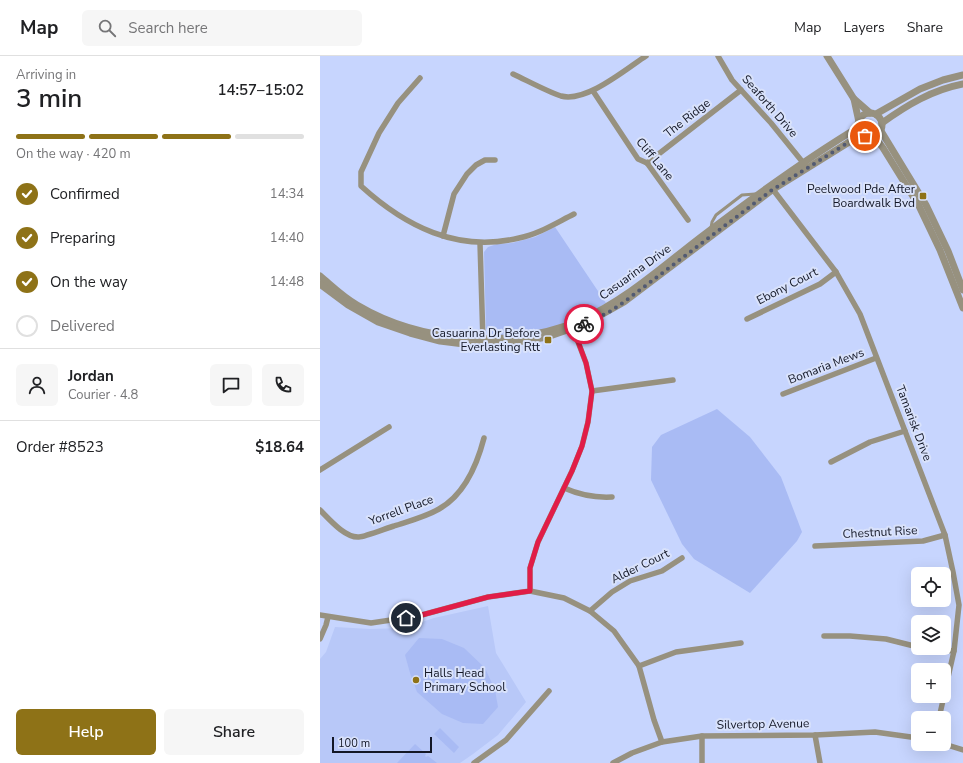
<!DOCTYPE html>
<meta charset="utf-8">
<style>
:root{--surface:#fff;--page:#f6f6f6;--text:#202124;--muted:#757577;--line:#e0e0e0;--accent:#8e7217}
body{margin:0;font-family:"Nunito Sans",sans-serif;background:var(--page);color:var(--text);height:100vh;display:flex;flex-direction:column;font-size:15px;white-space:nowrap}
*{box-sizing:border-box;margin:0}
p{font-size:13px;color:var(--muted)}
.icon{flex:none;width:22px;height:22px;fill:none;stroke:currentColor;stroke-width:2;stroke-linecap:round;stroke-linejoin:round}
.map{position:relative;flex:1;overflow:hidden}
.drawer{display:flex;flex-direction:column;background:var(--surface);width:320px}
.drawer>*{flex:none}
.buttons{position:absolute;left:591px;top:511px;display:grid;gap:8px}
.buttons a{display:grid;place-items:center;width:40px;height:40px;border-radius:6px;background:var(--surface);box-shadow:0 4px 16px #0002;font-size:20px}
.scale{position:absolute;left:12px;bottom:10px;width:100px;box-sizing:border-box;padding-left:4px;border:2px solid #131726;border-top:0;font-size:11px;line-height:14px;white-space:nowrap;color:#131726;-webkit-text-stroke:3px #d9e2fb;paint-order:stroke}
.pin{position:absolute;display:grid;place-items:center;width:34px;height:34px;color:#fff;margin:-17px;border:2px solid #fff;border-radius:50%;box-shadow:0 1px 4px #0007}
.courier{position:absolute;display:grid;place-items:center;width:40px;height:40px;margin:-20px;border:3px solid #e11d48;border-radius:50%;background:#fff;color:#222;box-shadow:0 1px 5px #0007}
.headline em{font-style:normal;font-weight:600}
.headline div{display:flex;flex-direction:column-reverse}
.headline{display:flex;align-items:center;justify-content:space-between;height:68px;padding:0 16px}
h1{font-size:26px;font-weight:600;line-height:30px}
.bar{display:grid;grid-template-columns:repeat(4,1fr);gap:6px 4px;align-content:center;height:48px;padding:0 16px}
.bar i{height:5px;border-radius:3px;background:var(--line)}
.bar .on{background:var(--accent)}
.bar p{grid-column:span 4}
.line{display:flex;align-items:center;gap:10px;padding:0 16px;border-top:1px solid var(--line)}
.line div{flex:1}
.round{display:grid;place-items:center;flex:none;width:42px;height:42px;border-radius:6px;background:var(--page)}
ol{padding:0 16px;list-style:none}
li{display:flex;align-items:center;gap:12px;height:44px}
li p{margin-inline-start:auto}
li .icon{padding:4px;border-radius:50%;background:var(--accent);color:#fff;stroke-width:4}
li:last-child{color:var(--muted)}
li i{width:22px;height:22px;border:2px solid var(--line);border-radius:50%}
.primary-button{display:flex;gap:8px;margin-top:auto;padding:8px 16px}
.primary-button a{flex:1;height:46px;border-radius:6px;background:var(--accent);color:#fff;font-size:16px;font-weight:600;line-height:46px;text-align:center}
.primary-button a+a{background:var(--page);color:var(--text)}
header{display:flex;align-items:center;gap:24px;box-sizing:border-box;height:56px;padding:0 20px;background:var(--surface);border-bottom:1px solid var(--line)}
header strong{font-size:19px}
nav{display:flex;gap:22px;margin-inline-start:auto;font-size:14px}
.search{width:280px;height:36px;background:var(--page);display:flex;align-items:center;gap:10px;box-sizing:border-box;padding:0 14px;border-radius:6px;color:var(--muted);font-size:15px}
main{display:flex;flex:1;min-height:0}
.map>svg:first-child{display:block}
</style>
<header>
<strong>Map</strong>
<div class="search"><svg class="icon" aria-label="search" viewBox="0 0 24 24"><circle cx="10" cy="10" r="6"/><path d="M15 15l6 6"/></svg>Search here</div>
<nav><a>Map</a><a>Layers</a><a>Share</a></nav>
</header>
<main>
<section class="drawer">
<div class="headline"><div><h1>3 min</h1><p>Arriving in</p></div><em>14:57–15:02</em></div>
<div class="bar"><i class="on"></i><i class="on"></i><i class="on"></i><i></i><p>On the way · 420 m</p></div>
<ol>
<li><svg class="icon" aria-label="check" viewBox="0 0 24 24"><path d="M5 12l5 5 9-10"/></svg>Confirmed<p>14:34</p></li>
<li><svg class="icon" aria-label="check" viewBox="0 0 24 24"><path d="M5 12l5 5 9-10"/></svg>Preparing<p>14:40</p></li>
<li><svg class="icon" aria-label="check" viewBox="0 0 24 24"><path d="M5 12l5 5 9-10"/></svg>On the way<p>14:48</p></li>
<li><i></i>Delivered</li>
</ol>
<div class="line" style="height:72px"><a class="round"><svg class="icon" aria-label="person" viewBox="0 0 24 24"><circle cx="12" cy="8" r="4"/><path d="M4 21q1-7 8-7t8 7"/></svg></a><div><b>Jordan</b><p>Courier · 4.8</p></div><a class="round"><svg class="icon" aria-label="chat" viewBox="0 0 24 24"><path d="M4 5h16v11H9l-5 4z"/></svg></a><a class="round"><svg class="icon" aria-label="phone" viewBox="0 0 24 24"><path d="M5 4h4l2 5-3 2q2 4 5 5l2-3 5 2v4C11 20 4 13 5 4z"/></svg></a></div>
<div class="line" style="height:52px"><div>Order #8523</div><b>$18.64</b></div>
<div class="primary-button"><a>Help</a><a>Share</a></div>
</section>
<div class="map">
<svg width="643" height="707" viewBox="0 0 643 707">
<rect width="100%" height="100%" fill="#c7d5fe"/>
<!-- built -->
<polygon fill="#b8c8f8" points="168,550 176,597 206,646 178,679 153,698 140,707 0,707 0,603 6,596 15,571 50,573 84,572 114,562"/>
<!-- green -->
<g fill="#a9bbf4">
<path d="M235 171 286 247C262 262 231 275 202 278 192 279 182 279 171 280L166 272 164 196 168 191 177 188 192 187 215 181Z"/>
<polygon points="397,353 430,381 461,421 482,476 477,485 430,537 374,503 362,488 331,424 332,391 341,379"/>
<polygon points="99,582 122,583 144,592 165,612 175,634 178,651 163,668 143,667 122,658 97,636 90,617 85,599"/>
<polygon points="120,672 139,691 134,697 114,678"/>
<polygon points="95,688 106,698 105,700 106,701 108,700 117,707 77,707"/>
</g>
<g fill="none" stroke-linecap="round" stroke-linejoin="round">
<!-- service -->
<polyline stroke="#97917f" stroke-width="3" points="391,172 392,166 396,159 422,139 435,138"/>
<!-- minor -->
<g stroke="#97917f" stroke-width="5.5">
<polyline points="398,0 412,24 451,67 485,109"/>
<path d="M193 18C208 25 226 35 241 40 266 47 306 13 326 0"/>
<path d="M100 22 78 47 59 77 41 116V130C85 170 137 197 199 182 219 178 236 167 254 158"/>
<polyline points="273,35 318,103 327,107 368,164"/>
<polyline points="327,107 421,34"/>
<polyline points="451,131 516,216 540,258 625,479 633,516 639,549 634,595 624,639"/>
<polyline points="123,180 134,138 147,118 156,109 165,104 175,104"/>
<polyline points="160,187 163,285"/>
<polyline points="427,263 500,228 516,216"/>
<polyline points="272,335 353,324"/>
<polyline points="463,338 556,302"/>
<polyline points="511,406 550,386 585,375"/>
<polyline points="0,414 69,371"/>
<path d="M244 432C260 439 274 442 292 441"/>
<path d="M0 454C9 463 25 482 39 481 45 481 67 472 74 470 89 465 105 461 119 453 144 439 157 409 164 382"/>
<polyline points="495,490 603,485 625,479"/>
<polyline points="210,535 210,512 218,486 252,415 262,390 268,366 272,335 266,307 252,270"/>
<polyline points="270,555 292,536 310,525 342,515 362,502"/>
<polyline points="0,559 51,567 98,560 168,541 210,535 244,542 270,555 294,575 319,610 334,664 342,686"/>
<polyline points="504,580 530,580 566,583 598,591"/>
<polyline points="0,583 6,569 8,561"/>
<polyline points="605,592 634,595"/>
<polyline points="319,610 356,596 421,587"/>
<polyline points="619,662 624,640"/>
<polyline points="495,679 500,707"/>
<polyline points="624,688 643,694"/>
<polyline points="154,707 186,684 229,635"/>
<polyline points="293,707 312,697 342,686 382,680 495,679 555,676 598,682"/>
<polyline points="382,707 382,680"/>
</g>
<!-- tertiary -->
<g stroke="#97917f" stroke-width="7">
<polyline points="507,0 534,43 550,57"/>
<polyline points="534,43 539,66"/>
<circle cx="550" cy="69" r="12"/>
<polyline points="556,58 600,33 623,24 643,19"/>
<path d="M562 67C587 49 612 34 643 28"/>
<polyline points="561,75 606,149 628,195 643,234"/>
<polyline points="551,81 557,84 563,92 599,150 620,194 643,252"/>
<path d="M0 220C12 230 23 241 37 249 101 287 192 294 261 264 306 244 343 210 381 181 432 142 484 104 539 71"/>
<polyline points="0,228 28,249 58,266 90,277 120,285 152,289 163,289 192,287 227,281 253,272 272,264 304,246 452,134 542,78"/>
</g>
</g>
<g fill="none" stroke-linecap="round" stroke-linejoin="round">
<!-- done -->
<polyline stroke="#525a72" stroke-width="4" stroke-dasharray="0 7.2" points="264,268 289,256 304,246 452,134 542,78 545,80"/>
<!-- route -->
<polyline stroke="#e11d48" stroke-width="5" points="86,562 98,560 168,541 210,535 210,512 218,486 252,415 262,390 268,366 272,335 266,307 253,272 264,268"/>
</g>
<!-- markers -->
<g fill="#8e7217" stroke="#d9e2fb" stroke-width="1.5">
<rect x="599" y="136" width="8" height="8" rx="2"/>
<rect x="224" y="280" width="8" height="8" rx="2"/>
<circle cx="96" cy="624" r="4"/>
</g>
<g text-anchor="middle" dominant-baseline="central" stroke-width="4" stroke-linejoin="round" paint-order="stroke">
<!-- street labels -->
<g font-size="12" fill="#131726" stroke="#d9e2fb">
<text transform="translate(450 50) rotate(49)">Seaforth Drive</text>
<text transform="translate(367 62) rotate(-38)">The Ridge</text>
<text transform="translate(335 103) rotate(50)">Cliff Lane</text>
<text transform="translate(315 216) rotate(-36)">Casuarina Drive</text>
<text transform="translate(467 230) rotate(-27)">Ebony Court</text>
<text transform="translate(506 310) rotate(-21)">Bomaria Mews</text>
<text transform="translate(594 367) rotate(69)">Tamarisk Drive</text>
<text transform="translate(81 454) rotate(-20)">Yorrell Place</text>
<text transform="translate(560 476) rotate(-3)">Chestnut Rise</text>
<text transform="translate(320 510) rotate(-26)">Alder Court</text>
<text transform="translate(443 668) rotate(-1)">Silvertop Avenue</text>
</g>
<!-- poi labels -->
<g font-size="12" fill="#131726" stroke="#d9e2fb" text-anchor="end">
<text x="595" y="133">Peelwood Pde After<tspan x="595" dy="14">Boardwalk Bvd</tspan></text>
<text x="220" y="277">Casuarina Dr Before<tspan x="220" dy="14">Everlasting Rtt</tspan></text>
<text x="104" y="617" text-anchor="start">Halls Head<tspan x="104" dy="14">Primary School</tspan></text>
</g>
</g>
</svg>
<div class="buttons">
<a><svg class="icon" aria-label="locate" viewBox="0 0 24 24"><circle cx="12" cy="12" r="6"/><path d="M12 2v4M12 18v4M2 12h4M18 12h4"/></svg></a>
<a><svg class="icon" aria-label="layers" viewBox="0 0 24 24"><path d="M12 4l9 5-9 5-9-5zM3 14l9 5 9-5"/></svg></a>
<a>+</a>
<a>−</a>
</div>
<div class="scale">100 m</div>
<div class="pin" style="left:545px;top:80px;background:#ea580c"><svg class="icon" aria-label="bag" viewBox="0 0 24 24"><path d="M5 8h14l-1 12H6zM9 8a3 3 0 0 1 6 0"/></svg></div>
<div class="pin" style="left:86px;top:562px;background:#1f2937"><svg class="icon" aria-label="home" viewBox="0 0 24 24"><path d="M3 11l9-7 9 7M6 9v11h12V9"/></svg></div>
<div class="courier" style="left:264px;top:268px"><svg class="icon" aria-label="bike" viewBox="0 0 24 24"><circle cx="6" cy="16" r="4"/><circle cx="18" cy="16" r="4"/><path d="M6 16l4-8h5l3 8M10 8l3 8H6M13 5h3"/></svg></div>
</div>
</main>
